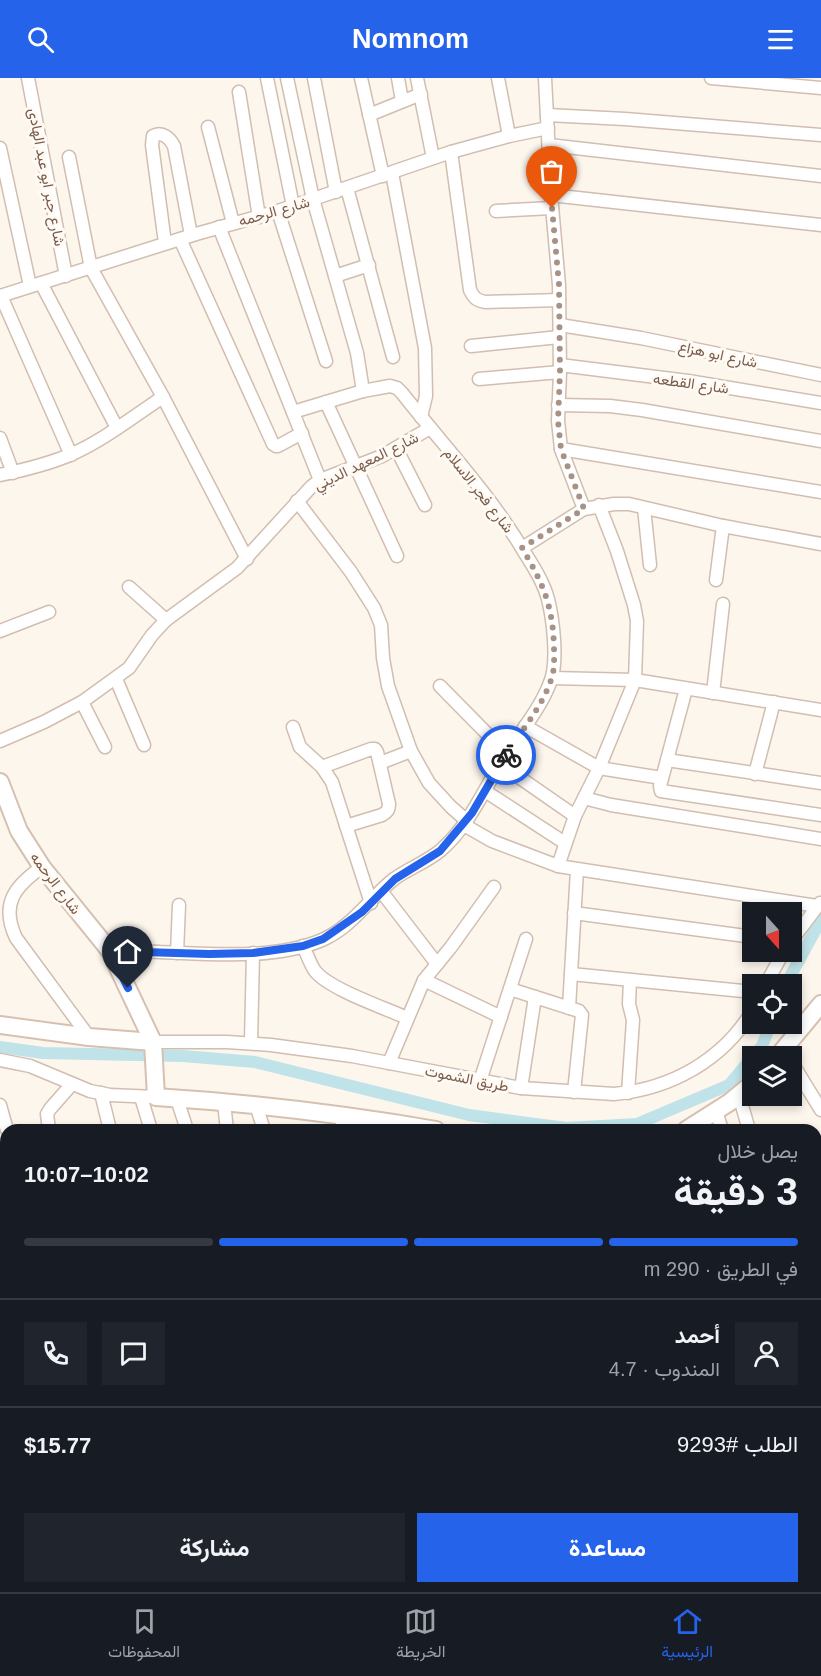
<!DOCTYPE html>
<html lang="ar">
<meta charset="utf-8">
<style>
:root{--surface:#171b24;--page:#20242c;--text:#f1f3f6;--muted:#9ea1a6;--line:#363941;--accent:#2563eb}
body{margin:0;font-family:Helvetica,Vazirmatn,sans-serif;background:var(--page);color:var(--text);direction:rtl;height:100vh;display:flex;flex-direction:column;font-size:22px;white-space:nowrap}
*{box-sizing:border-box;margin:0}
p{font-size:20px;color:var(--muted)}
.icon{flex:none;width:33px;height:33px;fill:none;stroke:currentColor;stroke-width:2;stroke-linecap:round;stroke-linejoin:round}
.map{position:relative;flex:1;overflow:hidden;direction:ltr}
.drawer{position:absolute;left:0px;top:1046px;width:822px;height:470px;display:flex;flex-direction:column;background:var(--surface);border-radius:18px 18px 0 0;box-shadow:0 3px 9px #0003;direction:rtl}
.drawer>*{flex:none}
.needle{width:39px;rotate:159deg}
.buttons{position:absolute;left:742px;top:824px;display:grid;gap:12px}
.buttons a{display:grid;place-items:center;width:60px;height:60px;border-radius:0px;background:var(--surface);box-shadow:0 3px 9px #0003;font-size:30px}
.pin{position:absolute;display:grid;place-items:center;width:51px;height:51px;color:#fff;margin:-62px -26px;border-radius:50% 50% 50% 0;rotate:-45deg;box-shadow:0 0 6px #0007}
.pin .icon{rotate:45deg}
.courier{position:absolute;display:grid;place-items:center;width:60px;height:60px;margin:-30px;border:4px solid #2563eb;border-radius:50%;background:#fff;color:#222;box-shadow:0 2px 8px #0007}
.summary em{font-style:normal;font-weight:700}
.summary div{display:flex;flex-direction:column-reverse}
.summary{display:flex;align-items:center;justify-content:space-between;height:102px;padding:0 24px}
h1{font-size:39px;font-weight:700;line-height:45px}
.bar{display:grid;grid-template-columns:repeat(4,1fr);gap:9px 6px;align-content:center;height:72px;padding:0 24px}
.bar i{height:8px;border-radius:4px;background:var(--line)}
.bar .selected{background:var(--accent)}
.bar p{grid-column:span 4}
.line{display:flex;align-items:center;gap:15px;padding:0 24px;border-top:2px solid var(--line)}
.line div{flex:1}
.round{display:grid;place-items:center;flex:none;width:63px;height:63px;border-radius:0px;background:var(--page)}
.action{display:flex;gap:12px;margin-top:auto;padding:12px 24px}
.action a{flex:1;height:69px;border-radius:0px;background:var(--accent);color:#fff;font-size:24px;font-weight:700;line-height:69px;text-align:center}
.action a+a{background:var(--page);color:var(--text)}
header{display:flex;justify-content:space-between;align-items:center;height:78px;padding:0 24px;background:var(--accent);color:#fff;font-size:27px;font-weight:700}
.menu{display:flex;justify-content:space-around;align-items:center;height:84px;border-top:2px solid var(--line);background:var(--surface);font-size:16px;color:var(--muted)}
.menu a{display:grid;justify-items:center;gap:3px}
.menu .selected{color:var(--accent)}
.map>svg:first-child{display:block}
</style>
<header><svg class="icon" aria-label="menu" viewBox="0 0 24 24"><path d="M4 6h16M4 12h16M4 18h16"/></svg>Nomnom<svg class="icon" aria-label="search" viewBox="0 0 24 24"><circle cx="10" cy="10" r="6"/><path d="M15 15l6 6"/></svg></header>
<div class="map">
<svg width="821" height="1514" viewBox="0 0 821 1514">
<rect width="100%" height="100%" fill="#fdf6ec"/>
<g fill="none" stroke-linecap="round" stroke-linejoin="round">
<!-- canal -->
<g stroke="#bfe3e8" stroke-width="12">
<polyline points="786,906 821,842"/>
<polyline points="0,969 43,975 183,978 255,984 469,1037 566,1050 637,1046 729,1007 753,978"/>
<polyline points="753,978 762,968 771,945"/>
</g>
<defs>
<g id="street">
<polyline points="28,0 66,198"/>
<polyline points="267,0 293,128"/>
<polyline points="287,0 313,121 357,275 363,313"/>
<polyline points="314,0 336,114"/>
<polyline points="361,0 383,98"/>
<polyline points="398,0 402,23"/>
<polyline points="417,0 433,80"/>
<polyline points="498,0 509,58"/>
<polyline points="545,0 551,117 559,207 560,294 558,343 561,371 584,431"/>
<polyline points="711,0 821,10"/>
<polyline points="239,14 259,139"/>
<polyline points="369,37 421,16"/>
<polyline points="547,37 625,41 821,57"/>
<polyline points="208,49 233,145"/>
<polyline points="549,67 821,98"/>
<polyline points="0,70 30,208"/>
<path d="M451 74 470 212C474 220 476 222 485 224L559 222"/>
<polyline points="69,79 91,190 163,319 247,481"/>
<polyline points="392,95 425,270 426,318 421,339"/>
<polyline points="347,110 393,279"/>
<polyline points="551,117 821,147"/>
<polyline points="278,133 326,283"/>
<polyline points="496,133 552,130"/>
<polyline points="219,149 320,402"/>
<polyline points="180,161 273,366 276,368 278,368 302,355"/>
<path d="M165 165 152 67 153 58C162 53 170 60 174 68L191 157"/>
<polyline points="335,198 369,187"/>
<polyline points="41,205 117,350"/>
<polyline points="0,218 196,156 278,133 451,74 509,58 548,50"/>
<polyline points="1,218 71,377"/>
<polyline points="560,247 641,260 821,297"/>
<polyline points="471,268 559,259"/>
<polyline points="560,287 688,303 821,325"/>
<polyline points="479,301 560,294"/>
<polyline points="326,324 397,478"/>
<polyline points="558,327 610,328 642,332 821,363"/>
<polyline points="0,360 13,395"/>
<polyline points="396,370 425,427"/>
<polyline points="561,371 821,414"/>
<path d="M0 397C24 392 49 386 72 376 104 362 134 338 163 319"/>
<polyline points="297,423 351,494 374,530 381,547 383,580 388,608 411,673 429,705 451,729 467,743"/>
<polyline points="644,430 650,487"/>
<polyline points="522,470 584,431 614,426 629,426 723,448 821,466"/>
<polyline points="716,502 723,448"/>
<polyline points="129,509 166,542"/>
<polyline points="0,553 49,534"/>
<polyline points="552,600 635,602 821,632"/>
<polyline points="116,601 144,667"/>
<polyline points="440,608 506,675"/>
<polyline points="686,611 660,708 661,713 821,737"/>
<polyline points="713,615 723,526"/>
<polyline points="82,624 105,669"/>
<polyline points="525,648 599,690 662,700"/>
<polyline points="293,649 300,669 322,689 332,704 371,825"/>
<polyline points="0,663 44,644 82,624 129,590 152,557 166,542 237,490 311,409 320,402 382,378 430,350"/>
<polyline points="667,682 821,705"/>
<polyline points="380,685 411,673"/>
<polyline points="500,686 575,738"/>
<path d="M322 689 371 671H375L377 674 389 726C389 732 387 734 382 737L346 748"/>
<polyline points="755,696 774,624"/>
<polyline points="485,713 565,765"/>
<polyline points="584,720 611,727 821,761"/>
<polyline points="464,747 492,763 558,788 817,828"/>
<polyline points="558,788 575,738 599,690 635,602 637,543 634,527 617,473 599,427"/>
<path d="M42 789C15 808 0 826 16 860L89 959"/>
<polyline points="381,813 437,886"/>
<polyline points="574,835 753,859"/>
<polyline points="792,862 820,825"/>
<path d="M303 868C307 876 310 886 315 893 329 911 385 930 407 940"/>
<path d="M110 873C127 874 144 873 160 874 210 876 275 882 322 862 352 849 370 820 394 801 409 790 427 784 441 772 471 746 485 708 507 675 522 652 542 628 551 602 558 582 553 541 548 521 543 503 533 488 523 472 489 415 443 367 402 315L397 310 390 308 379 310 363 313 293 334"/>
<polyline points="177,875 179,827"/>
<polyline points="571,896 753,914"/>
<polyline points="424,902 501,939"/>
<polyline points="766,906 784,873"/>
<polyline points="510,911 579,933 582,937 574,1014"/>
<polyline points="569,930 577,792"/>
<path d="M153 964H227L271 967 352 978 521 1010 614 1016C671 1011 723 982 753 932"/>
<polyline points="251,965 253,875"/>
<polyline points="0,982 30,988 90,1013 110,1017 156,1019"/>
<polyline points="389,985 424,902 451,869 494,809"/>
<polyline points="792,985 821,1032"/>
<polyline points="480,1003 526,861"/>
<polyline points="521,1010 535,919"/>
<polyline points="101,1015 110,1052"/>
<polyline points="628,1015 633,942 629,926 630,902"/>
<polyline points="739,1017 749,1052"/>
<polyline points="141,1019 151,1052"/>
<polyline points="177,1021 187,1052"/>
<polyline points="224,1025 227,1052"/>
<polyline points="0,1027 7,1052"/>
<polyline points="256,1027 264,1052"/>
<polyline points="716,1033 722,1052"/>
<polyline points="340,1037 344,1052"/>
<polyline points="49,1052 47,1036 50,1031 72,1006"/>
<polyline points="816,1185 821,1184"/>
<polyline points="0,1228 6,1247"/>
<polyline points="0,1309 6,1328"/>
<polyline points="816,1370 821,1375"/>
<polyline points="197,1509 199,1514"/>
<polyline points="406,1509 408,1514"/>
<polyline points="600,1509 601,1514"/>
<polyline points="617,1509 618,1514"/>
<polyline points="675,1509 676,1514"/>
<polyline points="728,1509 730,1514"/>
</g>
<g id="secondary">
<path d="M0 704 19 753 42 789 110 873 153 964 156 1019C250 1025 343 1036 436 1052"/>
<polyline points="0,947 89,959 153,964"/>
<polyline points="778,978 821,926"/>
<polyline points="686,1052 730,1024 753,1005"/>
</g>
</defs>
<!-- street casing -->
<use href="#street" stroke="#d1beb0" stroke-width="15"/>
<!-- secondary casing -->
<use href="#secondary" stroke="#d6c0b0" stroke-width="20"/>
<!-- street -->
<use href="#street" stroke="#fff" stroke-width="12"/>
<!-- secondary -->
<use href="#secondary" stroke="#fff" stroke-width="16"/>
</g>
<g fill="none" stroke-linecap="round" stroke-linejoin="round">
<!-- done -->
<path stroke="#a89285" stroke-width="6" stroke-dasharray="0 10.8" d="M506 677C521 653 542 629 551 602 555 592 554 579 554 570 553 528 543 505 522 470L584 431 561 371 558 343 560 294 559 207 552 130"/>
<!-- route -->
<polyline stroke="#2563eb" stroke-width="8" points="128,910 110,873 209,876 253,875 303,868 323,861 362,834 395,801 440,773 472,735 506,677"/>
</g>
<g text-anchor="middle" dominant-baseline="central" stroke-width="6" stroke-linejoin="round" paint-order="stroke">
<!-- street labels -->
<g font-size="15" fill="#7a5c4d" stroke="#fffaf3">
<text transform="translate(47 99) rotate(79)">شارع جبر ابو عبد الهادى</text>
<text transform="translate(274 133) rotate(-16)">شارع الرحمه</text>
<text transform="translate(718 276) rotate(12)">شارع ابو هزاع</text>
<text transform="translate(691 305) rotate(8)">شارع القطعه</text>
<text transform="translate(366 383) rotate(-26)">شارع المعهد الديني</text>
<text transform="translate(479 412) rotate(52)">شارع فجر الاسلام</text>
<text transform="translate(56 805) rotate(53)">شارع الرحمه</text>
<text transform="translate(467 1000) rotate(11)">طريق الشموت</text>
</g>
</g>
</svg>
<div class="buttons">
<a><svg class="needle" viewBox="-14 -14 28 28"><path d="M0-13l5 13h-10z" fill="#e53935"/><path d="M0 13l5-13h-10z" fill="#9ea1a6"/></svg></a>
<a><svg class="icon" aria-label="locate" viewBox="0 0 24 24"><circle cx="12" cy="12" r="6"/><path d="M12 2v4M12 18v4M2 12h4M18 12h4"/></svg></a>
<a><svg class="icon" aria-label="layers" viewBox="0 0 24 24"><path d="M12 4l9 5-9 5-9-5zM3 14l9 5 9-5"/></svg></a>
</div>
<div class="pin" style="left:552px;top:130px;background:#ea580c"><svg class="icon" aria-label="bag" viewBox="0 0 24 24"><path d="M5 8h14l-1 12H6zM9 8a3 3 0 0 1 6 0"/></svg></div>
<div class="pin" style="left:128px;top:910px;background:#1f2937"><svg class="icon" aria-label="home" viewBox="0 0 24 24"><path d="M3 11l9-7 9 7M6 9v11h12V9"/></svg></div>
<div class="courier" style="left:506px;top:677px"><svg class="icon" aria-label="bike" viewBox="0 0 24 24"><circle cx="6" cy="16" r="4"/><circle cx="18" cy="16" r="4"/><path d="M6 16l4-8h5l3 8M10 8l3 8H6M13 5h3"/></svg></div>
<section class="drawer">
<div class="summary"><div><h1>3 دقيقة</h1><p>يصل خلال</p></div><em>10:02–10:07</em></div>
<div class="bar"><i class="selected"></i><i class="selected"></i><i class="selected"></i><i></i><p>في الطريق · 290 m</p></div>
<div class="line" style="height:108px"><a class="round"><svg class="icon" aria-label="person" viewBox="0 0 24 24"><circle cx="12" cy="8" r="4"/><path d="M4 21q1-7 8-7t8 7"/></svg></a><div><b>أحمد</b><p>المندوب · 4.7</p></div><a class="round"><svg class="icon" aria-label="chat" viewBox="0 0 24 24"><path d="M4 5h16v11H9l-5 4z"/></svg></a><a class="round"><svg class="icon" aria-label="phone" viewBox="0 0 24 24"><path d="M5 4h4l2 5-3 2q2 4 5 5l2-3 5 2v4C11 20 4 13 5 4z"/></svg></a></div>
<div class="line" style="height:78px"><div>الطلب #9293</div><b>$15.77</b></div>
<div class="action"><a>مساعدة</a><a>مشاركة</a></div>
</section>
</div>
<nav class="menu">
<a class="selected"><svg class="icon" aria-label="home" viewBox="0 0 24 24"><path d="M3 11l9-7 9 7M6 9v11h12V9"/></svg>الرئيسية</a>
<a><svg class="icon" aria-label="map" viewBox="0 0 24 24"><path d="M3 6l6-2 6 2 6-2v14l-6 2-6-2-6 2zM9 4v14M15 6v14"/></svg>الخريطة</a>
<a><svg class="icon" aria-label="saved" viewBox="0 0 24 24"><path d="M7 4h10v16l-5-4-5 4z"/></svg>المحفوظات</a>
</nav>
